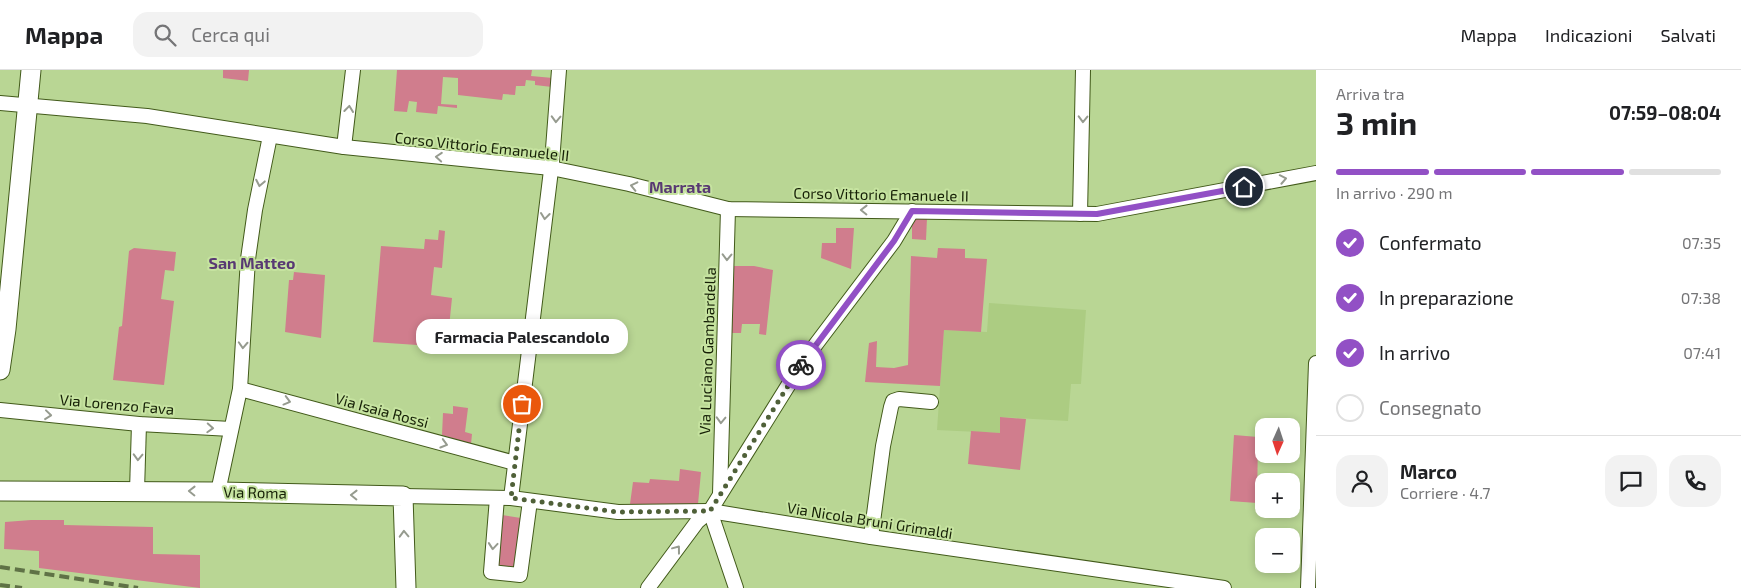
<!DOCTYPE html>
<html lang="it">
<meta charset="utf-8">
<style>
:root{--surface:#fff;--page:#f2f2f2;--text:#202124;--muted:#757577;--line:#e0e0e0;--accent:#9250c5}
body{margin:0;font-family:"Exo 2",sans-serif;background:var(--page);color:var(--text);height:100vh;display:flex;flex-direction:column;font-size:19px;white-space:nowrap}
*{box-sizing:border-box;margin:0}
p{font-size:16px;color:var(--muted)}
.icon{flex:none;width:28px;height:28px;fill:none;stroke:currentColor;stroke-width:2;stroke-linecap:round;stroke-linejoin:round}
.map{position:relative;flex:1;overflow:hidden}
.panel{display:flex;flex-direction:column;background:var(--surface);width:425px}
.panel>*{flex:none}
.needle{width:32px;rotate:183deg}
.buttons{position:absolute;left:1255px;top:348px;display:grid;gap:10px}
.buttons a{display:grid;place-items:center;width:45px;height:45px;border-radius:10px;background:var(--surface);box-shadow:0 2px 8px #0003;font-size:25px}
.pin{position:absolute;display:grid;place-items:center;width:42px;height:42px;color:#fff;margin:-21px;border:2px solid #fff;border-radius:50%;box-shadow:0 1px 5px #0007}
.courier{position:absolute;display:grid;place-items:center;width:50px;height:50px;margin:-25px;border:4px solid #9250c5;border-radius:50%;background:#fff;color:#222;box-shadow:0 1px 6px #0007}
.bubble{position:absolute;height:35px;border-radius:15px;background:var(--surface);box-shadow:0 2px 8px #0003;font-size:16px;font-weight:700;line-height:35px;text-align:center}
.headline em{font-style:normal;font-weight:700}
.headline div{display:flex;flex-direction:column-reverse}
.headline{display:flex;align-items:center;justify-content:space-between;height:85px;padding:0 20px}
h1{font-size:32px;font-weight:700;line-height:38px}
.bar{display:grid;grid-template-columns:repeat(4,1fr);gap:8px 5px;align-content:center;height:60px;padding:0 20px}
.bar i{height:6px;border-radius:4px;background:var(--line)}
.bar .active{background:var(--accent)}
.bar p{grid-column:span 4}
.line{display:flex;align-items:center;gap:12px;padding:0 20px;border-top:1px solid var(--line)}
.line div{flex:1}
.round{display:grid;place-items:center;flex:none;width:52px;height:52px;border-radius:15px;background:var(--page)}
ol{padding:0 20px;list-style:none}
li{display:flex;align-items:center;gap:15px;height:55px}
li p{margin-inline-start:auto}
li .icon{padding:5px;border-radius:50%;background:var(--accent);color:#fff;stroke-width:4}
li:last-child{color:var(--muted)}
li i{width:28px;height:28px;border:2px solid var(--line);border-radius:50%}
header{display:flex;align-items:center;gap:30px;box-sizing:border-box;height:70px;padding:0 25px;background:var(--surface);border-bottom:1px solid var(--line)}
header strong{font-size:24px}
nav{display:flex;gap:28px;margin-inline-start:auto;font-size:18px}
.search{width:350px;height:45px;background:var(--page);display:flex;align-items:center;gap:12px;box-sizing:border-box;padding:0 18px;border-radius:15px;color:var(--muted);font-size:19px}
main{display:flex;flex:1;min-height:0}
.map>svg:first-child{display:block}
</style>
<header>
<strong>Mappa</strong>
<div class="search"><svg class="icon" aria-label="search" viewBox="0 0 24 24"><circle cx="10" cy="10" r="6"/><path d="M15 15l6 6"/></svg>Cerca qui</div>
<nav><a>Mappa</a><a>Indicazioni</a><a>Salvati</a></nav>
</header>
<main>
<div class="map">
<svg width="1316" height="518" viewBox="0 0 1316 518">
<rect width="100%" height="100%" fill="#b9d694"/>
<!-- built -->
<polygon fill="#accc82" points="989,233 1086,240 1081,314 1071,314 1068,351 1001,347 1000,363 937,360 944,260 987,262"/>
<!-- green -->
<g fill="#d07d8d">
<polygon points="223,0 249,0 248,11 223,8"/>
<polygon points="397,0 532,0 531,6 553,8 552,17 535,15 535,11 526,10 525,16 516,16 515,25 503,24 502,30 458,25 458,8 443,7 441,34 457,35 457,38 438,36 437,44 416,42 417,32 409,31 407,42 394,41"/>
<polygon points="912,148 927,148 926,170 912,169"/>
<polygon points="836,158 854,158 851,199 821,188 822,173 836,173"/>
<polygon points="439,160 445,161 442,198 434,197 431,225 452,228 447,277 373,272 381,176 424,179 425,169 438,170"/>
<polygon points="134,178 176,182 174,201 165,200 161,229 174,231 164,315 113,310 119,257 122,256 129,181"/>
<polygon points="938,178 965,179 965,188 987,189 981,262 944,260 940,316 865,312 869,273 877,271 876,297 894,298 908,295 911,186 937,188"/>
<polygon points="732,196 754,196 773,200 766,265 759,264 760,254 742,254 741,263 731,263"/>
<polygon points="294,202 325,205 321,268 285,262 289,210 293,210"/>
<polygon points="453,336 468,338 465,362 472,364 471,374 442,365 443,343 453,344"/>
<polygon points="1000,347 1026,349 1020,400 968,394 971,361 1000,363"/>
<polygon points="1234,365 1258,367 1257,433 1230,431"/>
<polygon points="680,399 701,402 698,434 630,434 633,412 649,413 650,409 679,411"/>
<polygon points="502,445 521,448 514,499 494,496"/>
<polygon points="31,450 64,450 64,455 153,457 153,484 200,485 200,518 39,498 39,481 4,479 5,452"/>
</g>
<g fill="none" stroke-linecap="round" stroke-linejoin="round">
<defs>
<g id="street">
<polyline points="0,33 147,46 344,77 551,98 629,114 728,139 1097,144 1316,103"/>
<polyline points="344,77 353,0"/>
<polyline points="1080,144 1083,0"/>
<polyline points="240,319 515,393"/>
<polyline points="0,340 139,354 231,359"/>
<polyline points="137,421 139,354"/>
<polyline points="218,422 240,319 248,189 255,140 270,66"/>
<polyline points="720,424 728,139"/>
<polyline points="403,426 511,428 618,442 710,441 871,467 1224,518"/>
<polyline points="497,428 491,502 520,505 530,431"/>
<polyline points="511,428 552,92 559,0"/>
<polyline points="710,441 736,518"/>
<polyline points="871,467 883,376 891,337 893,331 899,329 931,332"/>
<polyline points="648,518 697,452 710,441 804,290 894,171 912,141"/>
<polyline points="1308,518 1316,293"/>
</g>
<g id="secondary">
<polyline points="0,300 6,259 31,0"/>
<polyline points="0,421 218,422 403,426 406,518"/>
</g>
</defs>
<!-- street casing -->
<use href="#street" stroke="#425a1a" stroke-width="16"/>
<!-- secondary casing -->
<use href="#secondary" stroke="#425a1a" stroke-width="21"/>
<!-- street -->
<use href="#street" stroke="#fff" stroke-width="14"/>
<!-- secondary -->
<use href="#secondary" stroke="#fff" stroke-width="19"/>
<!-- rail -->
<g stroke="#5f7246" stroke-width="4" stroke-dasharray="10 5" stroke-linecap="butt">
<polyline points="0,497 138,518"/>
<polyline points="0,515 22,518"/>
</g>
</g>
<!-- one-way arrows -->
<defs><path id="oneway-chevron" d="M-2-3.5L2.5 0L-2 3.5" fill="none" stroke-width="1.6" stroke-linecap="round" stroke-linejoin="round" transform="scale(1.25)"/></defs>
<g stroke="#969b8f">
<use href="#oneway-chevron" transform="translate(349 39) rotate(-83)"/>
<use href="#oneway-chevron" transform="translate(556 49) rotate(92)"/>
<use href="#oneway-chevron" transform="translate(1083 49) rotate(91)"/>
<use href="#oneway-chevron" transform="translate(439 87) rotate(-176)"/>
<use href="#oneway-chevron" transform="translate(1283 109) rotate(-11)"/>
<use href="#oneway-chevron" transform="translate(260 113) rotate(101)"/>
<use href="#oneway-chevron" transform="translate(634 116) rotate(-167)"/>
<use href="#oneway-chevron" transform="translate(864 140) rotate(-179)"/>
<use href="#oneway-chevron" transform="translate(545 146) rotate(97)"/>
<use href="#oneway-chevron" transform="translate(727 187) rotate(91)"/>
<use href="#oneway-chevron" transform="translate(243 275) rotate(93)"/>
<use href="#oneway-chevron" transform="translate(287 331) rotate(15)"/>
<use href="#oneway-chevron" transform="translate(48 345) rotate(6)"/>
<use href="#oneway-chevron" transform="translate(721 350) rotate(92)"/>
<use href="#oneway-chevron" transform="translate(210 358) rotate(3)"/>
<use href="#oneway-chevron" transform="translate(444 374) rotate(16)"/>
<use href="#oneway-chevron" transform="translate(138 387) rotate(92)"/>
<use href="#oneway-chevron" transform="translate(192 421) rotate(-179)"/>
<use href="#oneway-chevron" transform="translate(354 425) rotate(-179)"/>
<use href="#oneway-chevron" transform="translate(404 464) rotate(-92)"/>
<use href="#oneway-chevron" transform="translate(493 476) rotate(95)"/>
<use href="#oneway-chevron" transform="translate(677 479) rotate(-53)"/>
</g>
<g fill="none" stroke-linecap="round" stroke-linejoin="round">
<!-- done -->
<polyline stroke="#4f6038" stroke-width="5" stroke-dasharray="0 9" points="522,334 511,428 618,442 710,441 801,295"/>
<!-- route -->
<polyline stroke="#9250c5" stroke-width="6" points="801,295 894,171 912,141 1097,144 1244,117"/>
</g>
<g text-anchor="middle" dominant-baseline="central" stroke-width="4" stroke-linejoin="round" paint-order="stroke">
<!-- street labels -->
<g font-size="15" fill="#162006" stroke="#c6e3a0">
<text transform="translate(482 76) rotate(6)">Corso Vittorio Emanuele II</text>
<text transform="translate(881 124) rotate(1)">Corso Vittorio Emanuele II</text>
<text transform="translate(707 281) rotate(-88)">Via Luciano Gambardella</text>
<text transform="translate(117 334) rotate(5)">Via Lorenzo Fava</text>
<text transform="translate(382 340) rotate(15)">Via Isaia Rossi</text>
<text transform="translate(255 422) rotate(1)">Via Roma</text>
<text transform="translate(870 450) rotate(9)">Via Nicola Bruni Grimaldi</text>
</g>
<!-- neighbourhood labels -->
<g font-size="16" font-weight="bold" fill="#583973" stroke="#c6e3a0">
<text x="680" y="116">Marrata</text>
<text x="252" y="192">San Matteo</text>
</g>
</g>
</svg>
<div class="buttons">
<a><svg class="needle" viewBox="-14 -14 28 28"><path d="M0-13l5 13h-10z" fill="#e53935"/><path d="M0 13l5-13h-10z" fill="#757577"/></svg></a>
<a>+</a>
<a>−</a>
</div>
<div class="pin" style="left:522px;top:334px;background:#ea580c"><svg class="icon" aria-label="bag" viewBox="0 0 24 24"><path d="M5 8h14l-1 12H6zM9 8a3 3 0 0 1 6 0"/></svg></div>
<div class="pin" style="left:1244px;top:117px;background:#1f2937"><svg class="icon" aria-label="home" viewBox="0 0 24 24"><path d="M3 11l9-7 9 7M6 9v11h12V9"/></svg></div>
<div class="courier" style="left:801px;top:295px"><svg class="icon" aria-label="bike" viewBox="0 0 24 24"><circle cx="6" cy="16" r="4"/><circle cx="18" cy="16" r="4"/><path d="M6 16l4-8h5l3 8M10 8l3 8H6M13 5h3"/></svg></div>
<div class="bubble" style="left:416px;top:249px;width:212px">Farmacia Palescandolo</div>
</div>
<section class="panel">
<div class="headline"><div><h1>3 min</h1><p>Arriva tra</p></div><em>07:59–08:04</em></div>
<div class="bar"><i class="active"></i><i class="active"></i><i class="active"></i><i></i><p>In arrivo · 290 m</p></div>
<ol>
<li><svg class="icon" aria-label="check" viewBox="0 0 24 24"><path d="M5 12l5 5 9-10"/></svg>Confermato<p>07:35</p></li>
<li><svg class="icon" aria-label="check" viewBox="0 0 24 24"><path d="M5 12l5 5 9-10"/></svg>In preparazione<p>07:38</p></li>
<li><svg class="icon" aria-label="check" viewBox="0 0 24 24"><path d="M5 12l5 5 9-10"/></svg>In arrivo<p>07:41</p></li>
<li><i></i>Consegnato</li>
</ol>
<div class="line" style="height:90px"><a class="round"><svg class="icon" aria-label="person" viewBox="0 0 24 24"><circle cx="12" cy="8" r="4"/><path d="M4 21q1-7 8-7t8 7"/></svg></a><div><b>Marco</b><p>Corriere · 4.7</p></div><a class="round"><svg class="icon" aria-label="chat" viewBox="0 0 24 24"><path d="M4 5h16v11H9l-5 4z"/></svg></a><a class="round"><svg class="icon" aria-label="phone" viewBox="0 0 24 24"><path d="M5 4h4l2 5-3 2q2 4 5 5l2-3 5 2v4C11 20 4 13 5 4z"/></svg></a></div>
</section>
</main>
